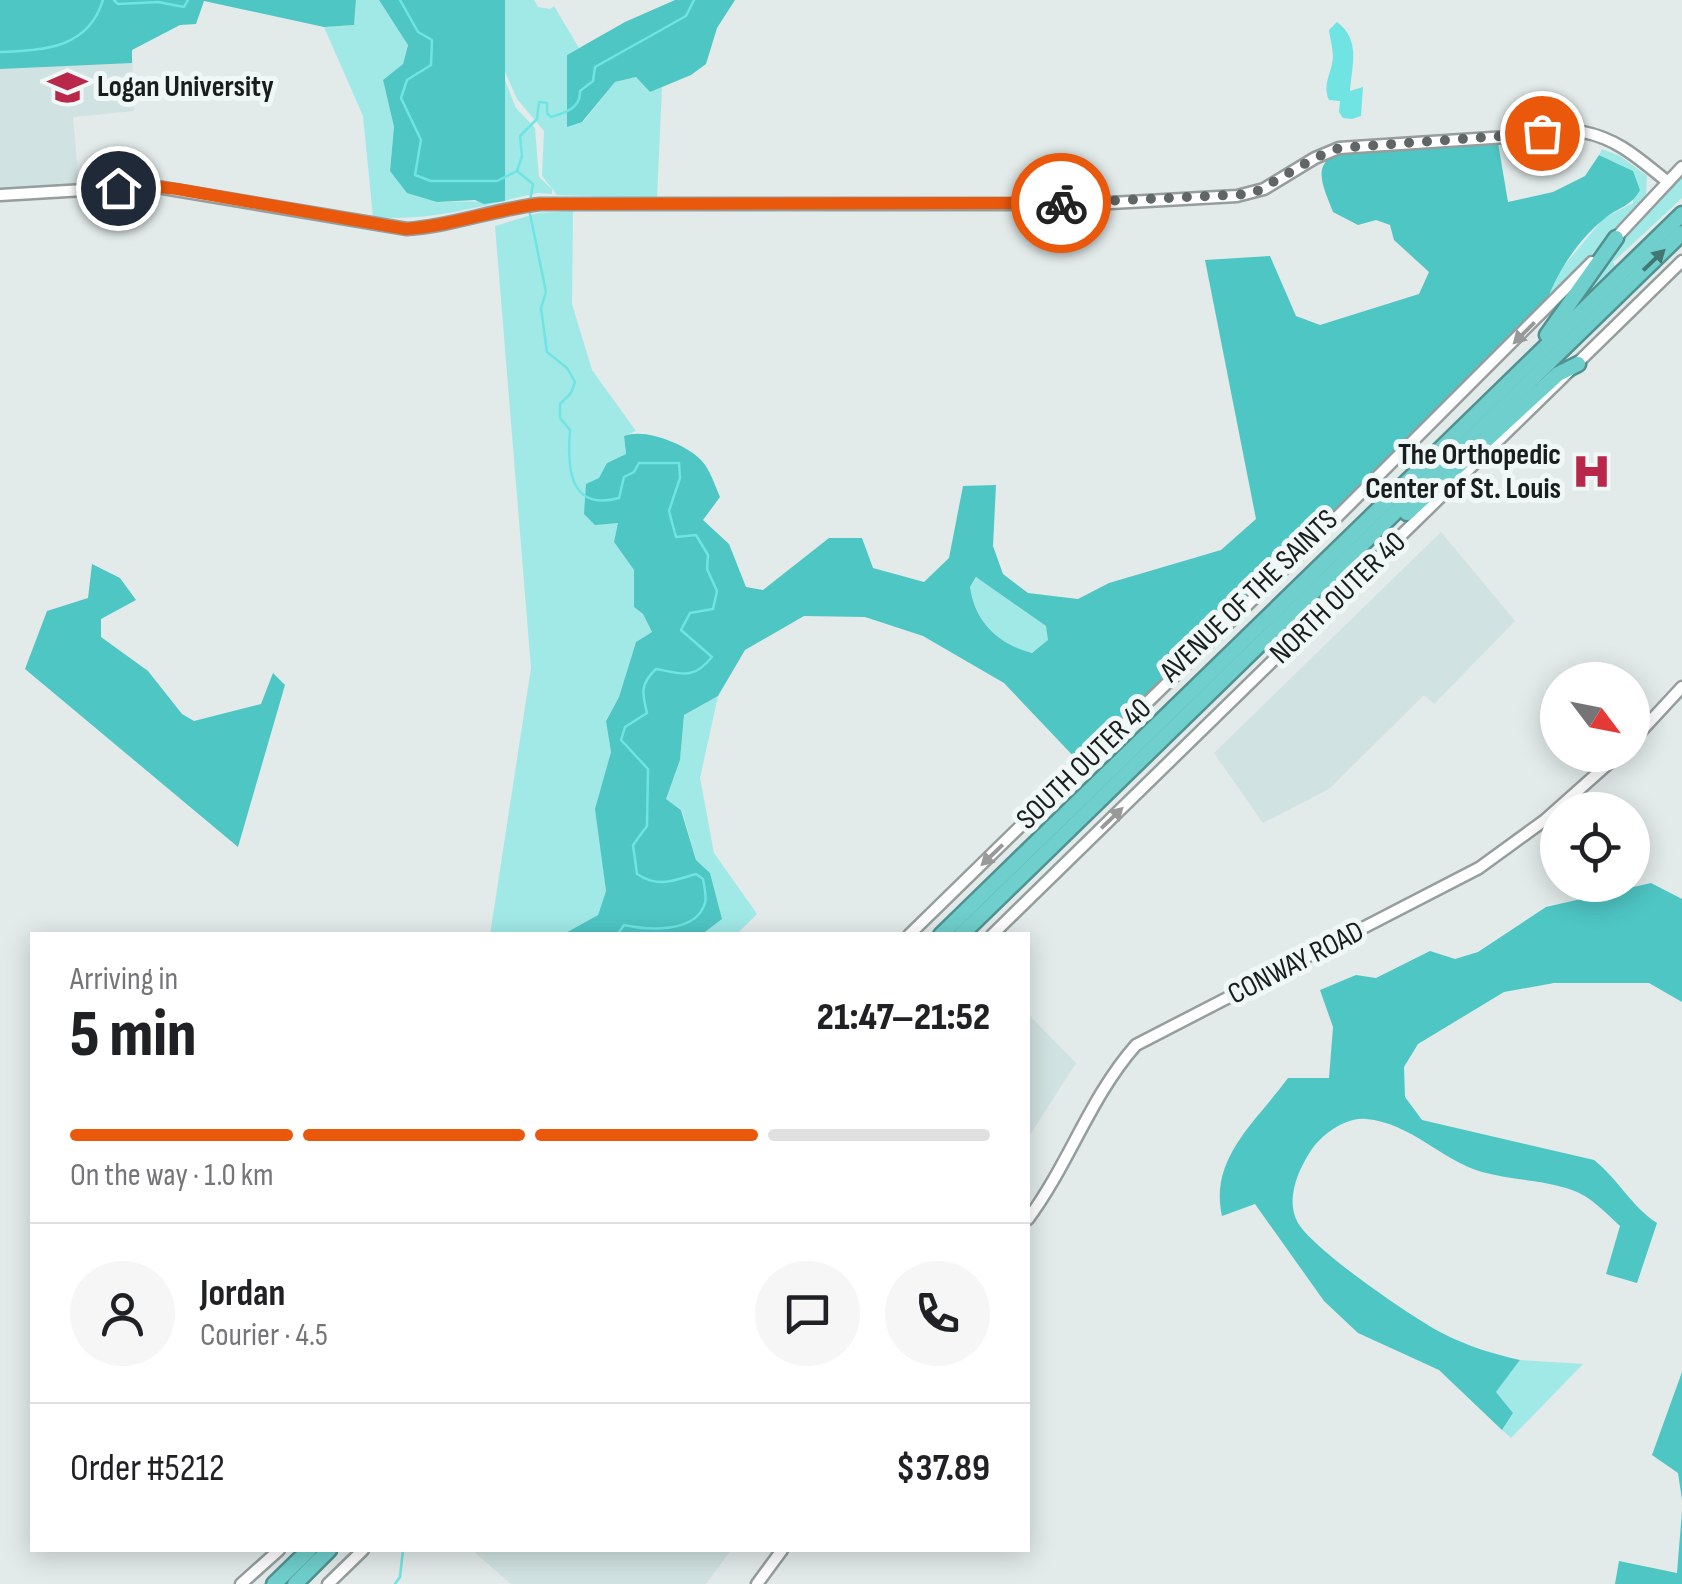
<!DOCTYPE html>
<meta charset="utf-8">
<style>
:root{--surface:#fff;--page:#f6f6f6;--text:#202124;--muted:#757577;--line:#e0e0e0;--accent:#ea580c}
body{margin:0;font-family:"Sofia Sans Condensed",sans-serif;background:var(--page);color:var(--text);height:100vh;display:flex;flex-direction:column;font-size:38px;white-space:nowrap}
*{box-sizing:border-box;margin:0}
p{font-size:32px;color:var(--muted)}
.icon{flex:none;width:55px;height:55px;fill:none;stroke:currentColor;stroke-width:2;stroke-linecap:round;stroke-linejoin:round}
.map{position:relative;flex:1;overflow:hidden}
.details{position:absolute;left:30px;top:932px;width:1000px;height:620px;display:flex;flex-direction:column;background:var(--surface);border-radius:0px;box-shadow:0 5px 25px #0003}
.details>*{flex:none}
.needle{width:65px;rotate:122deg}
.buttons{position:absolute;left:1540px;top:662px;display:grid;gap:20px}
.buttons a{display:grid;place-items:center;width:110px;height:110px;border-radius:50%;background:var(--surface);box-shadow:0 5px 25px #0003;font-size:50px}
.pin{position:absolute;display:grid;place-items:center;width:85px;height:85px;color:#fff;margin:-42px;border:5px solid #fff;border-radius:50%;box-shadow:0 2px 10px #0007}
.courier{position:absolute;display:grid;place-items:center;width:100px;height:100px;margin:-50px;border:8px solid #ea580c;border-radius:50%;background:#fff;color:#222;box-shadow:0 2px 12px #0007}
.head em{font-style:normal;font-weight:800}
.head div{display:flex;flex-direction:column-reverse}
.head{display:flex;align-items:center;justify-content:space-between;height:170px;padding:0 40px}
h1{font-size:65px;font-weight:800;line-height:75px}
.bar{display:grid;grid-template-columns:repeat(4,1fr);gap:15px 10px;align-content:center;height:120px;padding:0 40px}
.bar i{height:12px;border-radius:8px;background:var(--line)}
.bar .selected{background:var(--accent)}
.bar p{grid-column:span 4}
.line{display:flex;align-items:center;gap:25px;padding:0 40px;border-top:2px solid var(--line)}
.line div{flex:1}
.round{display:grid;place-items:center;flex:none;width:105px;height:105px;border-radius:52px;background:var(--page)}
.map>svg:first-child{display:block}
</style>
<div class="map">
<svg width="1682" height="1584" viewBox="0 0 1682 1584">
<rect width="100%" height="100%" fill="#e2eaea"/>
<!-- built -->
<g fill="#d0e2e1">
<polygon points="0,0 130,0 134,111 73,117 79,187 0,192"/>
<polygon points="1441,532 1515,621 1434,704 1424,695 1329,789 1263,823 1214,753"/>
<polygon points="1028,1014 1076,1063 1028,1138"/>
<polygon points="472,1550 731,1550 706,1584 511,1584"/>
</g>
<!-- green -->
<g fill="#a1e9e7">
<path d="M356 0H379L408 44 403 64 383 80 394 128 390 170 437 202 504 201 505 80 516 108 535 128 539 177 552 189V194L538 193C482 205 432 222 373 217L363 116 324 27 354 25Z"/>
<polygon points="505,0 534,0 538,7 550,9 554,6 579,48 567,55 583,122 615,82 636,77 650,92 662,87 657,198 557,195 542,176 544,131 517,99 505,72"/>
<polygon points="1602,149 1620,156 1647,176 1646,196 1546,303 1557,274 1604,218 1633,203 1633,171 1599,155"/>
<polygon points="1682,175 1682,198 1613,262 1615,266 1584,296 1581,294 1632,228"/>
<polygon points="573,211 572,304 592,370 636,431 624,436 626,454 607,463 619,523 614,542 634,570 634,607 643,614 652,632 636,642 619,697 606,720 611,752 596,809 606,891 598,915 562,935 490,935 531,668 495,226 538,213"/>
<path d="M977 577 1046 626 1049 641 1031 653C998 644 975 621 970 587Z"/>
<polygon points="718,696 700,778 714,853 757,914 736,935 701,935 722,919 710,873 696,860 682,810 666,799 680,760 684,715"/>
<polygon points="1520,1360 1583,1364 1511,1438 1502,1430 1513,1413 1496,1392"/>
</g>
<!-- forest -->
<g fill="#4ec6c4" fill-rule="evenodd">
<polygon points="0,0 356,0 354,25 324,27 204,1 196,24 180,25 132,50 132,63 0,69"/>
<polygon points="379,0 505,0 505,201 484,204 475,200 437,202 407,193 390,171 394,127 383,80 403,64 408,45"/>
<polygon points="675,0 735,0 717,28 706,64 691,75 650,92 636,77 615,82 582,122 567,127 567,55 625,22"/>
<path d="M1498 143 1508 202 1553 192 1585 176 1599 155 1633 171 1640 190C1631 207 1618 207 1604 219 1578 240 1557 272 1546 303L1079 762 1004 683 923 636 865 617 804 616 745 650 718 696 684 715 680 760 666 799 681 810 696 860 710 873 722 919 701 935H562L598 915 606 891 595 809 611 752 606 721 619 697 636 642 652 632 643 614 634 607V570L614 542 618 523 595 525 584 514 586 484 599 478 607 463 626 454 624 436C645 428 685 444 701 460 710 469 715 486 720 497L703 520 729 544 746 587 763 590 829 538H862L873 568 924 582 949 558 963 486 996 485 993 546 1003 574 1028 593 1078 599 1109 583 1221 550 1256 519 1205 260 1270 256 1296 316 1320 325 1419 294 1429 272 1394 240 1390 225 1376 220 1358 225 1333 212C1323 186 1309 161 1344 152ZM976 577 1046 626 1048 640 1032 653C998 644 975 622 970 587Z"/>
<polygon points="92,564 120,578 136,600 101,619 101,637 148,671 182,714 194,721 261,704 273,673 285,685 238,847 25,669 47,611 88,598"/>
<path d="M1651 883 1682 899V1002L1649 983H1554L1504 992 1418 1044 1404 1067 1405 1097 1422 1120 1594 1160C1618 1179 1631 1206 1657 1223L1637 1283 1606 1274 1620 1226C1606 1213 1590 1196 1572 1190 1543 1180 1511 1180 1482 1172 1441 1160 1411 1123 1366 1119 1345 1117 1321 1135 1310 1152 1298 1171 1285 1200 1298 1223 1314 1250 1411 1317 1442 1333 1467 1346 1493 1354 1520 1360L1496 1392 1513 1413 1502 1430 1439 1370 1358 1333 1324 1301 1255 1204 1222 1216C1209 1158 1256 1122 1288 1078H1329L1333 1027 1320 990 1356 975 1376 978 1430 951 1455 959 1478 952 1546 907Z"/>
<polygon points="1682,1372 1682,1500 1678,1473 1652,1455"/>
<polygon points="1682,1511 1682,1584 1615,1584 1619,1561 1677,1573"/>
</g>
<!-- water -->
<path fill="#6fe4e2" d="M1337 22C1361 40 1352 65 1350 91L1363 87 1361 116 1352 119 1343 118 1339 112 1340 101 1329 100C1322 84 1332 73 1333 57 1333 48 1330 39 1329 30Z"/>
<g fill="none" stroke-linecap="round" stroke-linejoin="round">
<!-- stream -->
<g stroke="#6fe4e2" stroke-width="2.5">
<polyline points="114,0 118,4 158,2 184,7 188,0"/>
<polyline points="400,0 418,32 432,40 431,65 407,80 401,98 421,140 415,175 431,181 497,181 517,171 533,184 530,201"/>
<path d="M0 52C44 50 88 49 103 0"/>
<path d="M517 171 522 156 520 136 537 119 539 102 547 103V113L551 117C565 113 581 108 580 91L593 81 595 67 686 16 694 0"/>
<path d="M529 209 546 292 541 308 547 352 567 368 575 382 571 393 560 404V418L570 430C567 465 568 512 619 498L624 477 634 472 639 463H679L680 478 669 511 676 537 696 535 708 555 707 569 717 591 713 609 690 613 681 630 712 657C693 680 683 674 656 669 640 684 642 693 647 713L625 727 621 740 648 769 647 826 633 845 637 874C658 888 673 881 696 874L703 879C704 886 707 897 705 903 696 934 647 930 624 925L617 935"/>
<polyline points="395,1584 400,1577 403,1550"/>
</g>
<defs>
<g id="minor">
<path d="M0 195 151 186 407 229C452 226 495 209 540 204H1093L1237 196 1264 189 1315 158 1339 148 1583 132C1619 139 1640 160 1668 182"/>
<polyline points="1611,243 1682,167"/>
<polyline points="1632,741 1682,687"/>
<polyline points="909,935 1327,527 1592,262"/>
<polyline points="992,935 1682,261"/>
<path d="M1028 1219C1069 1164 1090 1097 1136 1045L1479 868 1545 820 1618 755"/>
<polyline points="241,1584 279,1550"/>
<polyline points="328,1584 363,1550"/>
<polyline points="757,1584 782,1550"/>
</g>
<g id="highway">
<polyline points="1547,335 1616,238"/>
<polyline points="1407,513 1558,374 1578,364"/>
<polyline points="941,935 1682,214"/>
<polyline points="961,935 1682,233"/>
<polyline points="274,1584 309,1550"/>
<polyline points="295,1584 329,1550"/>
</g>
</defs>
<!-- minor casing -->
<use href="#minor" stroke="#959d9d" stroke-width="15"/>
<!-- highway casing -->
<use href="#highway" stroke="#51918f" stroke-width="19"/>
<!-- minor -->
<use href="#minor" stroke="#fff" stroke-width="10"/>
<!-- highway -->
<use href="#highway" stroke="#6fcfcc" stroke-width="14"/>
</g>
<!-- one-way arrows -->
<defs><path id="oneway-solid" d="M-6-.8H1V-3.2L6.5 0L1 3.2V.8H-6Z" transform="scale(2.5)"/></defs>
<use fill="#447674" href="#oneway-solid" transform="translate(1654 260) rotate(-44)"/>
<g fill="#989999">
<use href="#oneway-solid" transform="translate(1524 333) rotate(135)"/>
<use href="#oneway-solid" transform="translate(1112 818) rotate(-44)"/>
<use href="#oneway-solid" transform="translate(992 855) rotate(136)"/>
</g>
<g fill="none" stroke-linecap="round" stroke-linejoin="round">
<!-- done -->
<polyline stroke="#606565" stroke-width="10" stroke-dasharray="0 18" points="1061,203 1252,194 1315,158 1339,148 1542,133"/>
<!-- route -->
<path stroke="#ea580c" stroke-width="12" d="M118 188 151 186 177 189 406 229C452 226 495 209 540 204L1061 203"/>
</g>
<!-- icons -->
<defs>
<symbol id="university-bare" viewBox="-9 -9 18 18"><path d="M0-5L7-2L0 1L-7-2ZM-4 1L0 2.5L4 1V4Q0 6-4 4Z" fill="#b9284a" stroke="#eff7f7" stroke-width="2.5" paint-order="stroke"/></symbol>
<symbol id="hospital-bare" viewBox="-9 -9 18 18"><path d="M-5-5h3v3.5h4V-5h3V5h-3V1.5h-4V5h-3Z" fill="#b9284a" stroke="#eff7f7" stroke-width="2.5" paint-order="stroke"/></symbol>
</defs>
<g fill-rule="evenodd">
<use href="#university-bare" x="40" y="60" width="55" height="55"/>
<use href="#hospital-bare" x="1564" y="444" width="55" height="55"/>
</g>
<g text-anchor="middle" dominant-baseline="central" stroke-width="10" stroke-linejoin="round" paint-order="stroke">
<!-- poi labels -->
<g font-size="30" font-weight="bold" fill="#1a1d1d" stroke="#eff7f7" text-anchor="start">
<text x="97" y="87">Logan University</text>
<text x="1561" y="455" text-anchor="end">The Orthopedic<tspan x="1561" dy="34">Center of St. Louis</tspan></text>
</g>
<!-- street labels -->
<g font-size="30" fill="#1a1d1d" stroke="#eff7f7">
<text transform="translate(1249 596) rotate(-44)">AVENUE OF THE SAINTS</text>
<text transform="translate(1338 598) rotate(-44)">NORTH OUTER 40</text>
<text transform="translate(1084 764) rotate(-44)">SOUTH OUTER 40</text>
<text transform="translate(1296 963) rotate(-27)">CONWAY ROAD</text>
</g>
</g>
</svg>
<div class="buttons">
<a><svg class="needle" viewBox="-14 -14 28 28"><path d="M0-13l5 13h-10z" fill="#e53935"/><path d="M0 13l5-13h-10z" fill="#757577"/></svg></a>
<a><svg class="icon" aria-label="locate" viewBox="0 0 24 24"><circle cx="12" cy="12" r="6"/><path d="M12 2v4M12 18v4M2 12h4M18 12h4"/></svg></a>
</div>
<div class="pin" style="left:1542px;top:133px;background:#ea580c"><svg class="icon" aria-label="bag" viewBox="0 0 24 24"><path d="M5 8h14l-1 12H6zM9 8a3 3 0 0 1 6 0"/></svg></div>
<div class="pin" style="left:118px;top:188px;background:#1f2937"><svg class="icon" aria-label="home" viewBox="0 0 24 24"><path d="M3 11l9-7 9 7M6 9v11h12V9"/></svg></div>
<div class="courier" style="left:1061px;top:203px"><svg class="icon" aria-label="bike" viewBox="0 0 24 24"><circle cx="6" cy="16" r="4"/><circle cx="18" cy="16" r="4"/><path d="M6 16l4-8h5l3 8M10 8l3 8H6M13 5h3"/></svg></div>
<section class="details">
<div class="head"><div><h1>5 min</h1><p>Arriving in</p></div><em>21:47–21:52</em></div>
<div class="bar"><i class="selected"></i><i class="selected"></i><i class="selected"></i><i></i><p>On the way · 1.0 km</p></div>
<div class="line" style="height:180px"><a class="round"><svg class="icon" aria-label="person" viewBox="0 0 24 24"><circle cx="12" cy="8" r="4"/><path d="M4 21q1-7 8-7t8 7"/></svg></a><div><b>Jordan</b><p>Courier · 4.5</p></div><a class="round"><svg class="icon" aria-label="chat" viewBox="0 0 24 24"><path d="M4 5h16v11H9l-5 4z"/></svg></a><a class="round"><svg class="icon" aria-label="phone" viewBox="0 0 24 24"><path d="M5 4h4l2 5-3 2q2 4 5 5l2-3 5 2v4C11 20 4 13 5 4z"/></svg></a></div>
<div class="line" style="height:130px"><div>Order #5212</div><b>$37.89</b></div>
</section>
</div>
